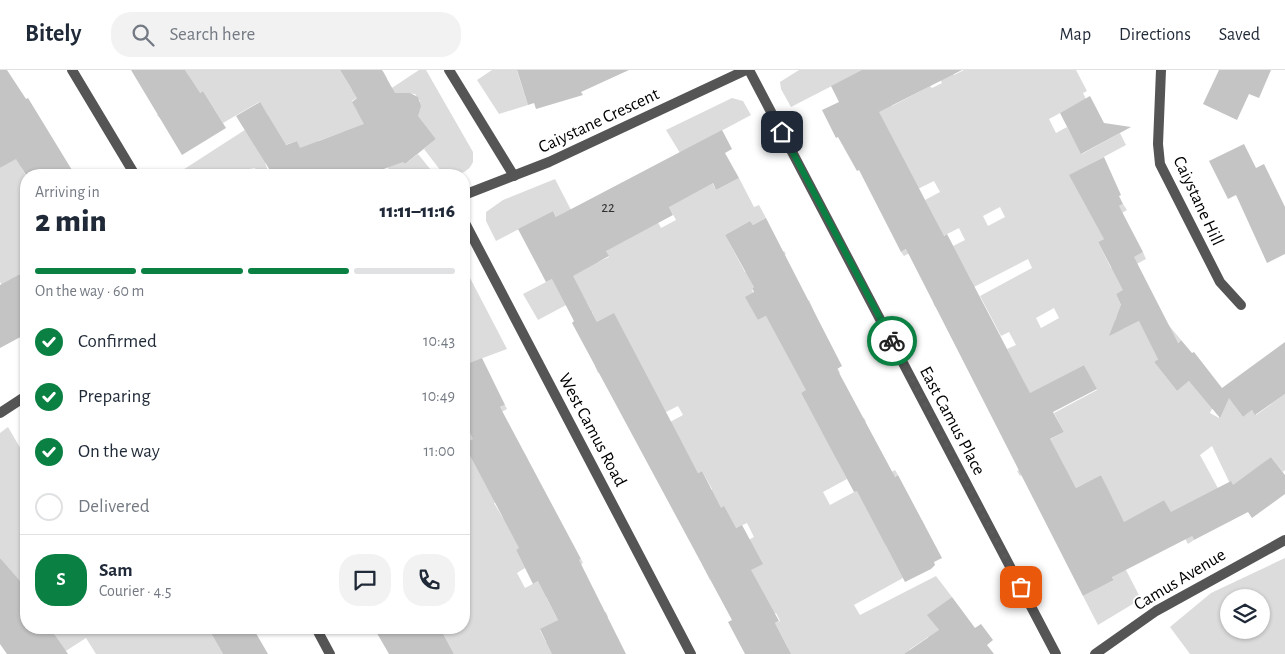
<!DOCTYPE html>
<meta charset="utf-8">
<style>
:root{--surface:#fff;--page:#f2f2f3;--text:#1f2937;--muted:#747a83;--line:#e0e1e3;--accent:#0b8043}
body{margin:0;font-family:"Alegreya Sans",sans-serif;background:var(--page);color:var(--text);height:100vh;display:flex;flex-direction:column;font-size:19px;white-space:nowrap}
*{box-sizing:border-box;margin:0}
p{font-size:16px;color:var(--muted)}
.icon{flex:none;width:28px;height:28px;fill:none;stroke:currentColor;stroke-width:2;stroke-linecap:round;stroke-linejoin:round}
.map{position:relative;flex:1;overflow:hidden}
.drawer{position:absolute;left:20px;top:99px;width:450px;height:465px;display:flex;flex-direction:column;background:var(--surface);border-radius:20px;box-shadow:0 1px 4px #0004}
.drawer>*{flex:none}
.buttons{position:absolute;left:1220px;top:519px;display:grid;gap:10px}
.buttons a{display:grid;place-items:center;width:50px;height:50px;border-radius:50%;background:var(--surface);box-shadow:0 1px 4px #0004;font-size:25px}
.pin{position:absolute;display:grid;place-items:center;width:42px;height:42px;color:#fff;margin:-21px;border-radius:10px;box-shadow:0 2px 8px #0006}
.courier{position:absolute;display:grid;place-items:center;width:50px;height:50px;margin:-25px;border:4px solid #0b8043;border-radius:50%;background:#fff;color:#222;box-shadow:0 1px 6px #0007}
.head em{font-style:normal;font-weight:800}
.head div{display:flex;flex-direction:column-reverse}
.head{display:flex;align-items:center;justify-content:space-between;height:85px;padding:0 15px}
h1{font-size:32px;font-weight:800;line-height:38px}
.bar{display:grid;grid-template-columns:repeat(4,1fr);gap:8px 5px;align-content:center;height:60px;padding:0 15px}
.bar i{height:6px;border-radius:4px;background:var(--line)}
.bar .current{background:var(--accent)}
.bar p{grid-column:span 4}
.line{display:flex;align-items:center;gap:12px;padding:0 15px;border-top:1px solid var(--line)}
.line div{flex:1}
.round{display:grid;place-items:center;flex:none;width:52px;height:52px;border-radius:20px;background:var(--page)}
ol{padding:0 15px;list-style:none}
li{display:flex;align-items:center;gap:15px;height:55px}
li p{margin-inline-start:auto}
li .icon{padding:5px;border-radius:50%;background:var(--accent);color:#fff;stroke-width:4}
li:last-child{color:var(--muted)}
li i{width:28px;height:28px;border:2px solid var(--line);border-radius:50%}
header{display:flex;align-items:center;gap:30px;box-sizing:border-box;height:70px;padding:0 25px;background:var(--surface);border-bottom:1px solid var(--line)}
header strong{font-size:24px}
nav{display:flex;gap:28px;margin-inline-start:auto;font-size:18px}
.search{width:350px;height:45px;background:var(--page);display:flex;align-items:center;gap:12px;box-sizing:border-box;padding:0 18px;border-radius:20px;color:var(--muted);font-size:19px}
.map>svg:first-child{display:block}
</style>
<header>
<strong>Bitely</strong>
<div class="search"><svg class="icon" aria-label="search" viewBox="0 0 24 24"><circle cx="10" cy="10" r="6"/><path d="M15 15l6 6"/></svg>Search here</div>
<nav><a>Map</a><a>Directions</a><a>Saved</a></nav>
</header>
<div class="map">
<svg width="1285" height="584" viewBox="0 0 1285 584">
<rect width="100%" height="100%" fill="#fff"/>
<!-- green -->
<g fill="#dcdcdc" fill-rule="evenodd">
<path d="M185 0H340L352 20 383 1 387 8 352 31 357 41 419 0H426L473 82V92C468 104 457 105 444 105L424 79 436 69 416 44 420 31 415 24 405 23 401 25 377 60 405 94 418 84 435 105H392L377 77 347 71 343 62 318 71 331 105H322L300 80 297 71 282 76 265 92 269 105H257L255 98 216 105H175L268 45 259 32 223 53 203 21 160 48 157 45 191 10Z"/>
<polygon points="492,0 520,0 517,1 528,35 499,44 477,10"/>
<path d="M799 0H874L892 36 930 16 932 18 942 13 935 0H952L954 5 964 0H1076L1087 21 1083 23 1086 29 1049 49 1056 63 1067 57 1082 84 1120 63 1126 75 1070 105 1106 143 1123 134 1127 140 1122 143 1110 166 1098 172 1111 198 1143 182 1146 189 1133 196 1126 219 1116 224 1124 242 1117 246 1115 250 1119 258 1123 259 1139 251 1166 252 1181 270 1154 292 1177 321 1189 311 1221 320 1210 343 1219 348 1233 318 1244 330 1235 336 1243 347 1252 340 1256 345 1285 324V400L1283 402 1271 387 1261 395 1235 424 1212 376 1200 385 1220 422 1178 439 1194 470 1188 474 1164 430 1112 459 1126 500 1141 529 1098 555 1083 526 1114 510 1097 477 1063 442 1107 418 1101 405 1076 418 1058 385 1020 406 1017 401 1038 391 1032 379 1064 362 1054 343 1097 320 1084 295 991 344 987 336 1026 316 1007 279 1016 275 1009 262 1001 266 980 226 1032 198 1028 189 935 237 933 232 972 212 953 176 965 170 959 158 904 186 901 182 941 161 925 130 940 122 934 111 879 138 855 4 791 37 781 19 780 12ZM1000 137 1005 147 988 156 983 146ZM1054 238 1059 248 1041 258 1036 248Z"/>
<polygon points="732,28 743,31 751,45 693,76 716,120 739,108 754,137 759,135 766,148 753,155 750,151 725,165 745,202 784,181 786,184 753,202 759,214 752,218 758,250 766,246 770,252 809,230 840,303 801,323 821,360 849,356 864,348 866,352 828,372 847,409 823,422 830,435 895,400 898,405 860,425 887,469 922,450 925,456 886,476 903,508 854,535 860,545 936,506 952,527 928,545 956,584 928,567 909,580 911,584 778,584 788,578 775,553 780,551 776,543 755,554 751,500 757,484 710,510 702,494 754,467 747,453 736,458 703,447 712,419 702,401 698,403 670,352 683,345 678,336 654,348 618,292 598,303 595,296 631,277 597,252 592,242 574,251 573,249 591,240 583,226 538,250 523,224 581,194 553,141 496,171 486,151 486,142 503,130 555,109 598,192 609,187 606,181 650,137 661,158 676,150 669,137 680,83 666,60"/>
<polygon points="56,76 21,97 26,106 26,201 19,205 26,223 26,234 23,230 14,235 0,212 0,98 34,78"/>
<polygon points="464,205 469,206 507,279 464,295"/>
<polygon points="505,335 507,339 487,350 482,407 525,384 528,390 508,400 502,428 494,433 503,448 510,444 546,465 516,480 525,498 517,503 525,518 581,489 583,493 550,511 546,527 558,550 540,560 546,572 606,542 608,547 571,584 454,584 440,558 464,558 464,351 466,354"/>
<polygon points="8,357 26,388 26,521 0,488 0,363"/>
<path d="M1285 488V584H1190L1170 557 1211 523ZM1229 528H1261V560H1229Z"/>
<polygon points="50,558 208,558 223,584 96,584 86,568 61,584 28,584 55,565"/>
</g>
<!-- building -->
<g fill="#c4c4c4">
<polygon points="0,0 7,0 26,29 28,28 75,105 26,105 16,89 0,98"/>
<polygon points="131,0 185,0 200,23 203,21 226,58 182,85"/>
<polygon points="340,0 382,0 395,23 410,23 418,27 421,36 418,46 436,69 405,94 403,92 367,105 273,105 236,46 260,32 286,75 297,71 300,78 364,54 352,32 357,28"/>
<polygon points="517,0 629,0 581,22 583,25 536,39 534,33 528,35"/>
<polygon points="862,0 962,0 879,42 944,166 947,164 1030,323 1084,295 1097,319 1053,342 1064,362 1050,369 1076,418 1101,405 1124,452 1164,430 1171,442 1231,411 1233,415 1271,387 1285,405 1285,424 1252,448 1248,442 1194,470 1192,466 1112,507 1114,510 1083,526 906,179 901,182 859,100 857,101 838,67 836,68 822,40 839,32 831,16"/>
<polygon points="1219,0 1271,0 1259,28 1249,24 1237,50 1203,34"/>
<polygon points="1090,26 1104,53 1131,57 1081,84 1060,43"/>
<polygon points="722,60 732,79 725,83 739,108 716,120 713,113 669,137 673,145 606,181 609,186 573,206 597,252 614,243 698,403 702,401 721,438 724,436 736,458 742,455 763,494 751,500 779,551 775,553 791,584 745,584 728,552 732,550 572,253 574,251 552,209 546,212 518,159 553,141 556,147"/>
<polygon points="1244,74 1256,98 1264,94 1285,137 1285,184 1267,193 1236,125 1228,129 1209,91"/>
<polygon points="1104,87 1121,125 1119,126 1123,134 1119,136 1143,182 1134,187 1178,273 1181,270 1192,283 1194,282 1222,318 1285,272 1285,324 1255,345 1252,340 1243,347 1229,328 1220,348 1189,311 1177,321 1154,292 1158,289 1139,251 1109,266 1121,235 1116,224 1123,220 1098,172 1104,169 1069,105"/>
<polygon points="766,148 842,296 837,299 895,407 898,405 942,488 934,492 935,495 931,499 905,512 857,421 854,422 801,323 806,320 766,246 758,250 745,227 754,222 752,218 754,217 725,165 750,151 753,155"/>
<polygon points="26,201 26,264 0,278 0,215"/>
<polygon points="482,288 505,335 500,337 581,489 579,490 626,584 552,584 540,559 558,550 538,511 533,514 516,480 519,478 464,374 473,369 464,351 464,295"/>
<polygon points="0,488 26,518 26,558 50,558 68,584 7,584 0,574"/>
<polygon points="952,527 975,558 981,554 993,570 987,575 994,584 904,584 939,560 927,545"/>
<polygon points="208,558 253,558 268,584 223,584"/>
<polygon points="374,558 440,558 454,584 389,584"/>
</g>
<g fill="none" stroke-linecap="round" stroke-linejoin="round">
<!-- street -->
<g stroke="#555" stroke-width="10">
<polyline points="72,0 135,105"/>
<polyline points="449,0 514,106"/>
<polyline points="749,0 1056,584"/>
<polyline points="1161,0 1158,74 1160,94 1220,212 1241,235"/>
<polyline points="464,125 549,92 746,0"/>
<polyline points="464,151 691,584"/>
<polyline points="0,343 26,326"/>
<polyline points="316,558 330,584"/>
<polyline points="1095,584 1156,541 1285,470"/>
</g>
</g>
<g fill="none" stroke-linecap="round" stroke-linejoin="round">
<!-- done -->
<polyline stroke="#595959" stroke-width="5" stroke-dasharray="0 9" points="892,271 1021,517"/>
<!-- route -->
<polyline stroke="#0b8043" stroke-width="6" points="782,62 892,271"/>
</g>
<g text-anchor="middle" dominant-baseline="central" stroke-width="4" stroke-linejoin="round" paint-order="stroke">
<!-- number labels -->
<g font-size="15" fill="#313131">
<text x="608" y="137">22</text>
</g>
<!-- street labels -->
<g font-size="18" fill="#000" stroke="#fff">
<text transform="translate(599 51) rotate(-25)">Caiystane Crescent</text>
<text transform="translate(1198 131) rotate(65)">Caiystane Hill</text>
<text transform="translate(952 351) rotate(62)">East Camus Place</text>
<text transform="translate(592 360) rotate(62)">West Camus Road</text>
<text transform="translate(1180 510) rotate(-31)">Camus Avenue</text>
</g>
</g>
</svg>
<div class="buttons">
<a><svg class="icon" aria-label="layers" viewBox="0 0 24 24"><path d="M12 4l9 5-9 5-9-5zM3 14l9 5 9-5"/></svg></a>
</div>
<div class="pin" style="left:1021px;top:517px;background:#ea580c"><svg class="icon" aria-label="bag" viewBox="0 0 24 24"><path d="M5 8h14l-1 12H6zM9 8a3 3 0 0 1 6 0"/></svg></div>
<div class="pin" style="left:782px;top:62px;background:#1f2937"><svg class="icon" aria-label="home" viewBox="0 0 24 24"><path d="M3 11l9-7 9 7M6 9v11h12V9"/></svg></div>
<div class="courier" style="left:892px;top:271px"><svg class="icon" aria-label="bike" viewBox="0 0 24 24"><circle cx="6" cy="16" r="4"/><circle cx="18" cy="16" r="4"/><path d="M6 16l4-8h5l3 8M10 8l3 8H6M13 5h3"/></svg></div>
<section class="drawer">
<div class="head"><div><h1>2 min</h1><p>Arriving in</p></div><em>11:11–11:16</em></div>
<div class="bar"><i class="current"></i><i class="current"></i><i class="current"></i><i></i><p>On the way · 60 m</p></div>
<ol>
<li><svg class="icon" aria-label="check" viewBox="0 0 24 24"><path d="M5 12l5 5 9-10"/></svg>Confirmed<p>10:43</p></li>
<li><svg class="icon" aria-label="check" viewBox="0 0 24 24"><path d="M5 12l5 5 9-10"/></svg>Preparing<p>10:49</p></li>
<li><svg class="icon" aria-label="check" viewBox="0 0 24 24"><path d="M5 12l5 5 9-10"/></svg>On the way<p>11:00</p></li>
<li><i></i>Delivered</li>
</ol>
<div class="line" style="height:90px"><b class="round" style="background:var(--accent);color:#fff">S</b><div><b>Sam</b><p>Courier · 4.5</p></div><a class="round"><svg class="icon" aria-label="chat" viewBox="0 0 24 24"><path d="M4 5h16v11H9l-5 4z"/></svg></a><a class="round"><svg class="icon" aria-label="phone" viewBox="0 0 24 24"><path d="M5 4h4l2 5-3 2q2 4 5 5l2-3 5 2v4C11 20 4 13 5 4z"/></svg></a></div>
</section>
</div>
